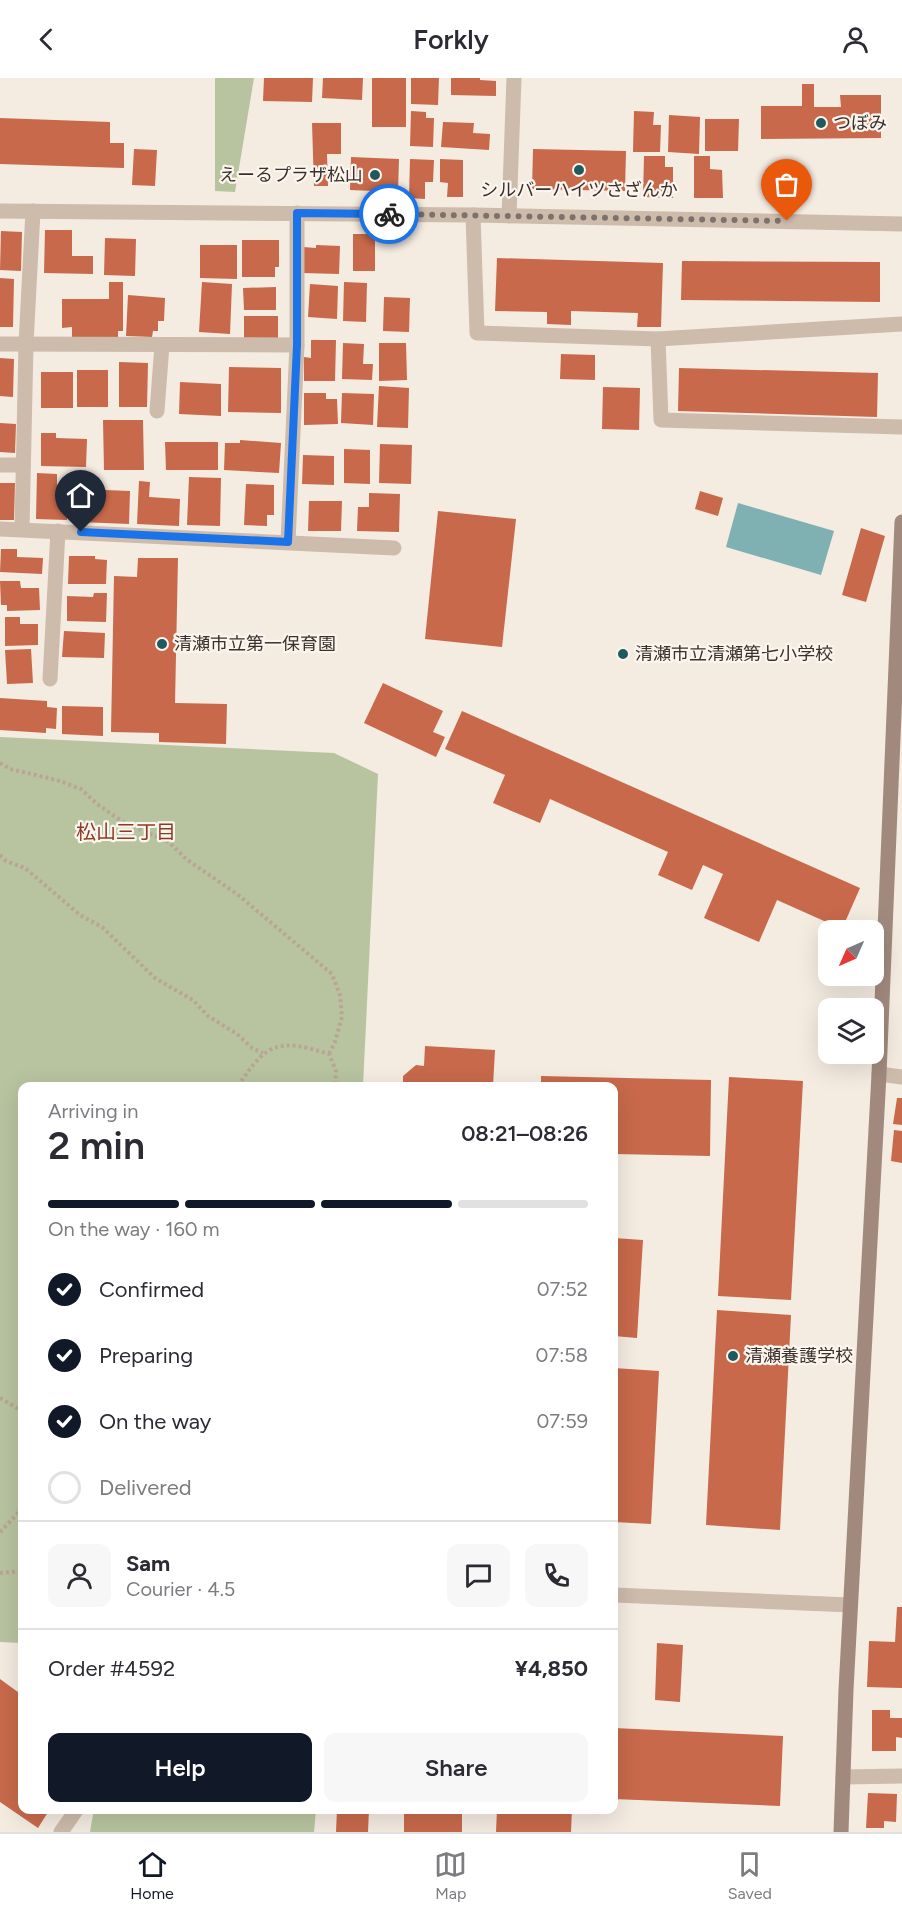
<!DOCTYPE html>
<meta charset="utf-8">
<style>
:root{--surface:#fff;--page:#f7f7f7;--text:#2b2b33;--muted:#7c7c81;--line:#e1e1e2;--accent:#111827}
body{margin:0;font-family:Figtree,"Noto Sans JP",sans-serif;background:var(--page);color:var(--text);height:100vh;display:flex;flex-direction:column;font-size:22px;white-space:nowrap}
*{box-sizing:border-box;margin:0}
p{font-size:20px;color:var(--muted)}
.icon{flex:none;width:33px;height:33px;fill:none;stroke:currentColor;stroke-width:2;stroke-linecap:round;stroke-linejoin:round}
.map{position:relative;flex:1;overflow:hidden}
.sheet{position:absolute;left:18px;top:1004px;width:600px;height:732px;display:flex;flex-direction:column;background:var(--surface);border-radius:12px;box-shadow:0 6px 24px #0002}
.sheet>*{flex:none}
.needle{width:39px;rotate:225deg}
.fabs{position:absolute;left:818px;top:842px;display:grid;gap:12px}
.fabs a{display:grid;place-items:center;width:66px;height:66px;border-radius:12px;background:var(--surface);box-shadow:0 6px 24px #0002;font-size:30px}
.pin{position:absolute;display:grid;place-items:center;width:51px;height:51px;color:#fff;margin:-62px -26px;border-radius:50% 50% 50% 0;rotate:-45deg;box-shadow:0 0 6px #0007}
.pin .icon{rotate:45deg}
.courier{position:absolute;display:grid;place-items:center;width:60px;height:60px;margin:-30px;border:4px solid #1a73e8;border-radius:50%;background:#fff;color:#222;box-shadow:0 2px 8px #0007}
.head em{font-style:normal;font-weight:600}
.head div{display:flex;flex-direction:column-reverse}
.head{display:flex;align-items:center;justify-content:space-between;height:102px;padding:0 30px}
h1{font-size:39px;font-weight:600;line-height:45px}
.bar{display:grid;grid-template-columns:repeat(4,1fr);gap:9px 6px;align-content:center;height:72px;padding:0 30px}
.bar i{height:8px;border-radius:4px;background:var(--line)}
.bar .selected{background:var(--accent)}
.bar p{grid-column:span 4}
.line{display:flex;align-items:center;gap:15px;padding:0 30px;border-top:2px solid var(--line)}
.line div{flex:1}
.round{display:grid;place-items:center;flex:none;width:63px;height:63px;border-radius:12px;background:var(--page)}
ol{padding:0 30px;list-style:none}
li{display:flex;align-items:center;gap:18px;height:66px}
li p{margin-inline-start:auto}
li .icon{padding:6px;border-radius:50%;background:var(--accent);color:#fff;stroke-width:4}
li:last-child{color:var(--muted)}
li i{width:33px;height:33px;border:3px solid var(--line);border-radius:50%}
.cta{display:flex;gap:12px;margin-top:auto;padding:12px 30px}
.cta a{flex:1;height:69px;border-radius:12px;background:var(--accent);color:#fff;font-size:24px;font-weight:600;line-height:69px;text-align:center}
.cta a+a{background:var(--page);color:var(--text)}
header{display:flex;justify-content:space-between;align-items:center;height:78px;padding:0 30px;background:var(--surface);font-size:27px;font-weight:600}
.tabs{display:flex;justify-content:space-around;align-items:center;height:84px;border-top:2px solid var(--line);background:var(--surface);font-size:16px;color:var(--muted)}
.tabs a{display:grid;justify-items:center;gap:3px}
.tabs .selected{color:var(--accent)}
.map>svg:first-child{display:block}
</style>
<header><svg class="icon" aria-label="back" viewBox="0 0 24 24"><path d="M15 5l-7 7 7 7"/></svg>Forkly<svg class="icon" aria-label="person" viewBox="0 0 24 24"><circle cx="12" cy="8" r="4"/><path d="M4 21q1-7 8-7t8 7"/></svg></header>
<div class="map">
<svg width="902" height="1754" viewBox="0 0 902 1754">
<rect width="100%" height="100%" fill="#f4ebe1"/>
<!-- green -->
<g fill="#b8c4a0">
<polygon points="215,0 254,0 235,114 215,113"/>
<polygon points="0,659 334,675 378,696 363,1008 22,1008 22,1565 0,1564"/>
<polygon points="94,1731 316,1731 314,1754 90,1754"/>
</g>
<!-- water -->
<polygon fill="#7fb0b2" points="738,425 834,453 821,497 726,469"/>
<!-- building -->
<g fill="#c8694b">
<polygon points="264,0 313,0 312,24 263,23"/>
<polygon points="323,0 363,0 362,22 322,20"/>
<rect x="372" y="0" width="34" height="49"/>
<polygon points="411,0 439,0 438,27 411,26"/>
<polygon points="451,0 480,0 480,2 496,3 496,18 451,17"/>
<polygon points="802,6 814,6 814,29 841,29 840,17 881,17 881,60 761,61 761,28 802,28"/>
<polygon points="411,33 426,34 426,40 434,40 433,69 410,68"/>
<polygon points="634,33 654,34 653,47 661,47 660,74 633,74"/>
<polygon points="669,37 700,39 699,76 668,74"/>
<polygon points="0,40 110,44 110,65 124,65 124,90 0,86"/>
<polygon points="705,41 739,41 738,73 705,73"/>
<polygon points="443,44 474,45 473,55 490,56 489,72 441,69"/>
<polygon points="312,45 341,45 341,76 327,76 328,108 314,108"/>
<polygon points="134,71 157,72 155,108 132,107"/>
<polygon points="533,71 626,73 625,113 532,111"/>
<polygon points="644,78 665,78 665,89 673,89 673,120 643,119"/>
<polygon points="694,78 710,78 710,91 722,92 723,120 694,120"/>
<polygon points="351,79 399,81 398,114 350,112"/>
<polygon points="410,81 434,82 433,104 425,104 425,121 409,120"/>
<polygon points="440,81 463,82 463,119 447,119 448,105 440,104"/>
<polygon points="45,152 72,152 72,178 93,178 93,196 44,195"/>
<polygon points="1,153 22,154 21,193 0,192"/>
<rect x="353" y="156" width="22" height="37"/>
<polygon points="105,160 136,161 135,198 104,197"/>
<polygon points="242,162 279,162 279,189 275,189 275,199 242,199"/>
<polygon points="200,167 237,167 237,201 200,200"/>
<polygon points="316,167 340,168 339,196 302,195 303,169 316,170"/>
<polygon points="497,180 663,185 661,249 637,249 638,235 571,233 571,247 547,246 547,234 495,233"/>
<polygon points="682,183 880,184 880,224 681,222"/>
<polygon points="0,200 14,201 13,249 0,249"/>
<polygon points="109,204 123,204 123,253 118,253 118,259 72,259 72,249 62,250 62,221 109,221"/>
<polygon points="202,204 232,206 230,256 199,254"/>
<polygon points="344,204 367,205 366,244 343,243"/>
<polygon points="310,206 338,208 337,241 308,239"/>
<polygon points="276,209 276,232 244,232 243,210"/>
<polygon points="128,217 165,220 164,243 158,243 158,253 153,253 152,259 126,258"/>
<polygon points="384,219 410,220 409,254 383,253"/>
<rect x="244" y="238" width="34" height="23"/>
<polygon points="311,262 336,262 335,303 304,303 304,279 311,280"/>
<polygon points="343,265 364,266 363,286 373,286 372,302 342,301"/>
<polygon points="379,265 406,265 407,302 379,303"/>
<polygon points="561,276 595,277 595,302 560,301"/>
<polygon points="0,280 14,281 13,319 0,318"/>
<polygon points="119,284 148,285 147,329 119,329"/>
<polygon points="229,289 281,290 281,335 228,334"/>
<polygon points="679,290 878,295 877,339 678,333"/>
<rect x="77" y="292" width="31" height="37"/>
<rect x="41" y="294" width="32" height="36"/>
<polygon points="180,304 221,306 221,338 179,336"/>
<polygon points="379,308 409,310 408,350 377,349"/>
<polygon points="603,309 640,310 639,352 602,351"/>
<polygon points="304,315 326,315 326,321 337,321 338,346 304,347"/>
<polygon points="342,315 374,316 373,347 341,345"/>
<polygon points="103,342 143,342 144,392 104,392"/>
<polygon points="0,345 16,346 15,375 0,374"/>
<polygon points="41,355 56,355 56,360 87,361 86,389 41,388"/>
<polygon points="240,362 281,365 279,395 224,392 225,365 240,365"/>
<polygon points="165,364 218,364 218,392 166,392"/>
<polygon points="380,366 412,367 411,406 379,405"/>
<polygon points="344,371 370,372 370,406 344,405"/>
<polygon points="303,377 334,378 334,407 302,406"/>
<polygon points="37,395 57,396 57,412 69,413 67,442 36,441"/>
<polygon points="189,399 221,400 220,448 187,447"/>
<polygon points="139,403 150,404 149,419 180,421 179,448 137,446"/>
<polygon points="0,405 15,405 14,442 0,442"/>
<polygon points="246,406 274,407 274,437 267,437 267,448 244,447"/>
<polygon points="81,411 130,413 129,446 80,444"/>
<polygon points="700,413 723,420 718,438 695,431"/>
<polygon points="369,415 400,416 399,454 357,453 358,429 369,429"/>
<polygon points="309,423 342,423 341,453 308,453"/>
<polygon points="438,433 516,441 502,569 425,561"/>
<polygon points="861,450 885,458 866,524 842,517"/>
<polygon points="1,471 17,471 17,479 43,480 42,496 0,494"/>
<polygon points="69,478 95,478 95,481 107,482 106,506 68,506"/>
<polygon points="138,480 178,480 175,625 227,626 226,666 159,664 159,655 111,654 114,498 137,499"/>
<polygon points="0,503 20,503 21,510 39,510 40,532 7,533 7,527 1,527"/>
<polygon points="94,515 107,515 106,544 67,543 67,518 93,519"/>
<polygon points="5,539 20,539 20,546 38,546 38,567 5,568"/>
<polygon points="64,553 105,555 104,580 62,579"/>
<polygon points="31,571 33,605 7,606 5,572"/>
<polygon points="383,605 443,633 433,654 445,659 436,679 364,645"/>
<polygon points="0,620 47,623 47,629 57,630 56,651 46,650 46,655 0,652"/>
<polygon points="62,628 103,629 103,658 62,656"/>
<polygon points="462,633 860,810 842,851 777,822 759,864 704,840 723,796 703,787 692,812 658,797 668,774 550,721 540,745 493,725 505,697 445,671"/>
<polygon points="425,968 495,972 493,1008 384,1008 385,1004 403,1005 403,998 416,987 424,988"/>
<polygon points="541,998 711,1002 710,1078 614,1076 614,1008 541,1008"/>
<polygon points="729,999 803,1003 791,1222 718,1218"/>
<polygon points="897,1020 902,1020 902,1047 893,1046"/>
<polygon points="894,1052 902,1053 902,1085 891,1083"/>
<polygon points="614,1160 643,1162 637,1260 614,1258"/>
<polygon points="717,1232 791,1237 780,1452 706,1447"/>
<polygon points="614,1290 659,1293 651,1446 614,1444"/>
<polygon points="897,1529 902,1529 902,1610 867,1609 869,1563 895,1564"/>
<polygon points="657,1565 683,1567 680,1624 655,1622"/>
<polygon points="0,1601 22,1617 22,1731 50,1731 38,1750 0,1724"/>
<polygon points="872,1632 890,1632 890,1640 902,1640 902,1660 896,1659 896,1673 872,1673"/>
<polygon points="614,1650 783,1658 780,1728 614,1721"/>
<polygon points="868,1715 897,1716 896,1744 884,1743 884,1750 866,1750"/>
<polygon points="337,1731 369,1731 368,1754 336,1754"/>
<rect x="404" y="1731" width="58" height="23"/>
<polygon points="497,1731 572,1731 571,1754 496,1754"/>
</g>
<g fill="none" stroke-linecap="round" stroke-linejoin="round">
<!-- path -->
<g stroke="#b9a596" stroke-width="4" stroke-dasharray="3 3" stroke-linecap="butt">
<polyline points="0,685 10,691 57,702 81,711 97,726 123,744 169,764 186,781 237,816 332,896 340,917 342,939 335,964 329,976"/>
<polyline points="0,777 6,783 25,790 80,837 102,849 155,900 193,922 208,938 237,956 252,970 263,975"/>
<path d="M238 1008C267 964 279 960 329 976L336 993 335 1008"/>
<polyline points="0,1320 22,1333"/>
<polyline points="0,1454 22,1431"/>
<polyline points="0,1495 22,1493"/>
</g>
<!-- lane -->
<g stroke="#cdbbac" stroke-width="15">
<polyline points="473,137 477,255 658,261 902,246"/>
<polyline points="658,261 661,342 902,349"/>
<polyline points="157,333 162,267"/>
<polyline points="614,1517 850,1527"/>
<polyline points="61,1754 77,1731"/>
</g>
<!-- street -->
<g stroke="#cdbbac" stroke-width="15">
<polyline points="0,133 473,137 902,146"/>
<polyline points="297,135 297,267"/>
<polyline points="509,138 514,0"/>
<polyline points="0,266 297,267 288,464"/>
<polyline points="0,387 23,387"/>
<polyline points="0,451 394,470"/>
<polyline points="22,451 26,266 33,133"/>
<polyline points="50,601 58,453"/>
<polyline points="879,996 902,999"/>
<polyline points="843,1699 902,1698"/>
</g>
<!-- secondary -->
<polyline stroke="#a18a7d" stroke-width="15" points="841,1754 846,1612 879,996 902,444"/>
</g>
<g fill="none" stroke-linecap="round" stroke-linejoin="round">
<!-- done -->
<polyline stroke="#7c716b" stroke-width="6" stroke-dasharray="0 10.8" points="389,136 787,143"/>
<!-- route -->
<polyline stroke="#1a73e8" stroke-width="8" points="81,454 288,464 297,267 297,135 389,136"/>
</g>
<!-- markers -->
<g fill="#1f5a5e" stroke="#fbf5ee" stroke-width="2">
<circle cx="821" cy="45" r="6"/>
<circle cx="579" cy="92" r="6"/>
<circle cx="375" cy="97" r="6"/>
<circle cx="162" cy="566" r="6"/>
<circle cx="623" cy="576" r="6"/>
<circle cx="733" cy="1278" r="6"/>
</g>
<g text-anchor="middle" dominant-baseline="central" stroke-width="4.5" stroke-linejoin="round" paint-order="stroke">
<!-- poi labels -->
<g font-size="18" fill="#3b302b" stroke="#fbf5ee" text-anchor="start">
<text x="833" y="45">つぼみ</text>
<text x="363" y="97" text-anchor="end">えーるプラザ松山</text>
<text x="579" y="112" text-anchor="middle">シルバーハイツさざんか</text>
<text x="174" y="566">清瀬市立第一保育園</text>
<text x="635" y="576">清瀬市立清瀬第七小学校</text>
<text x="745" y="1278">清瀬養護学校</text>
</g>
<!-- neighbourhood labels -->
<g font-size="20" fill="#8c3b22" stroke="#fbf5ee">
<text x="126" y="754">松山三丁目</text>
</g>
</g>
</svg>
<div class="fabs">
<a><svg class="needle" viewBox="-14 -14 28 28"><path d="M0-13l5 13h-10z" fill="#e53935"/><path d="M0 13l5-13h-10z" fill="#7c7c81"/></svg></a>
<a><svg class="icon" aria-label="layers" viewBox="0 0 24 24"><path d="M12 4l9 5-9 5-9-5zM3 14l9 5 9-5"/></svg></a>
</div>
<div class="pin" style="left:787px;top:143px;background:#ea580c"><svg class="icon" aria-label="bag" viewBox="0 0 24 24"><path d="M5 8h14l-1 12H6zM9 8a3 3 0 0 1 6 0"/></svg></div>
<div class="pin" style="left:81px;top:454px;background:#1f2937"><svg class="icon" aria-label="home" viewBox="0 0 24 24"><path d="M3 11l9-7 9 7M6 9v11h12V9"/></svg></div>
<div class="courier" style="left:389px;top:136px"><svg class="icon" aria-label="bike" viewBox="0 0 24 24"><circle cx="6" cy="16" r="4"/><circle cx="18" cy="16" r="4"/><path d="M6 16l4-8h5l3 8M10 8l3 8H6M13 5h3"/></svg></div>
<section class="sheet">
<div class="head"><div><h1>2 min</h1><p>Arriving in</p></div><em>08:21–08:26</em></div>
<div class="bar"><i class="selected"></i><i class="selected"></i><i class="selected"></i><i></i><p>On the way · 160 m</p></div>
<ol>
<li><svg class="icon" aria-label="check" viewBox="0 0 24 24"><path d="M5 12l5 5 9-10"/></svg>Confirmed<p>07:52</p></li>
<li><svg class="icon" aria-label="check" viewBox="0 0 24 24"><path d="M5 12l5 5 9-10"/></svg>Preparing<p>07:58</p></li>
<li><svg class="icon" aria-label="check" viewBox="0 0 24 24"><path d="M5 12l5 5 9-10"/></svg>On the way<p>07:59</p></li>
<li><i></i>Delivered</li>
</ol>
<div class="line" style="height:108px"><a class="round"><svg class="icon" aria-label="person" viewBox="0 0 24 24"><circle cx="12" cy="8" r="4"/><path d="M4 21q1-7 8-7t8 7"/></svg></a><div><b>Sam</b><p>Courier · 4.5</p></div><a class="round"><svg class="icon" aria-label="chat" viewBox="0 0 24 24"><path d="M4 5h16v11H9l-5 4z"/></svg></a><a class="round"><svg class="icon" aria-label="phone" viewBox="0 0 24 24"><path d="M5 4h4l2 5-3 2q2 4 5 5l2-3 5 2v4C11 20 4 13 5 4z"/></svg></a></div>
<div class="line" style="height:78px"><div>Order #4592</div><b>¥4,850</b></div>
<div class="cta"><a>Help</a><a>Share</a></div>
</section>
</div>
<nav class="tabs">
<a class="selected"><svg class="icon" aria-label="home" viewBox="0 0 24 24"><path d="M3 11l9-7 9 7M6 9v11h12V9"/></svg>Home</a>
<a><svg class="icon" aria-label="map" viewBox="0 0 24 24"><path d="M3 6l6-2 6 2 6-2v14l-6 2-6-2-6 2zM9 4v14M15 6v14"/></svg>Map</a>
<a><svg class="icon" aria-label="saved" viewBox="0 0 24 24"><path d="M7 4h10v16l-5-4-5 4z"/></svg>Saved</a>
</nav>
